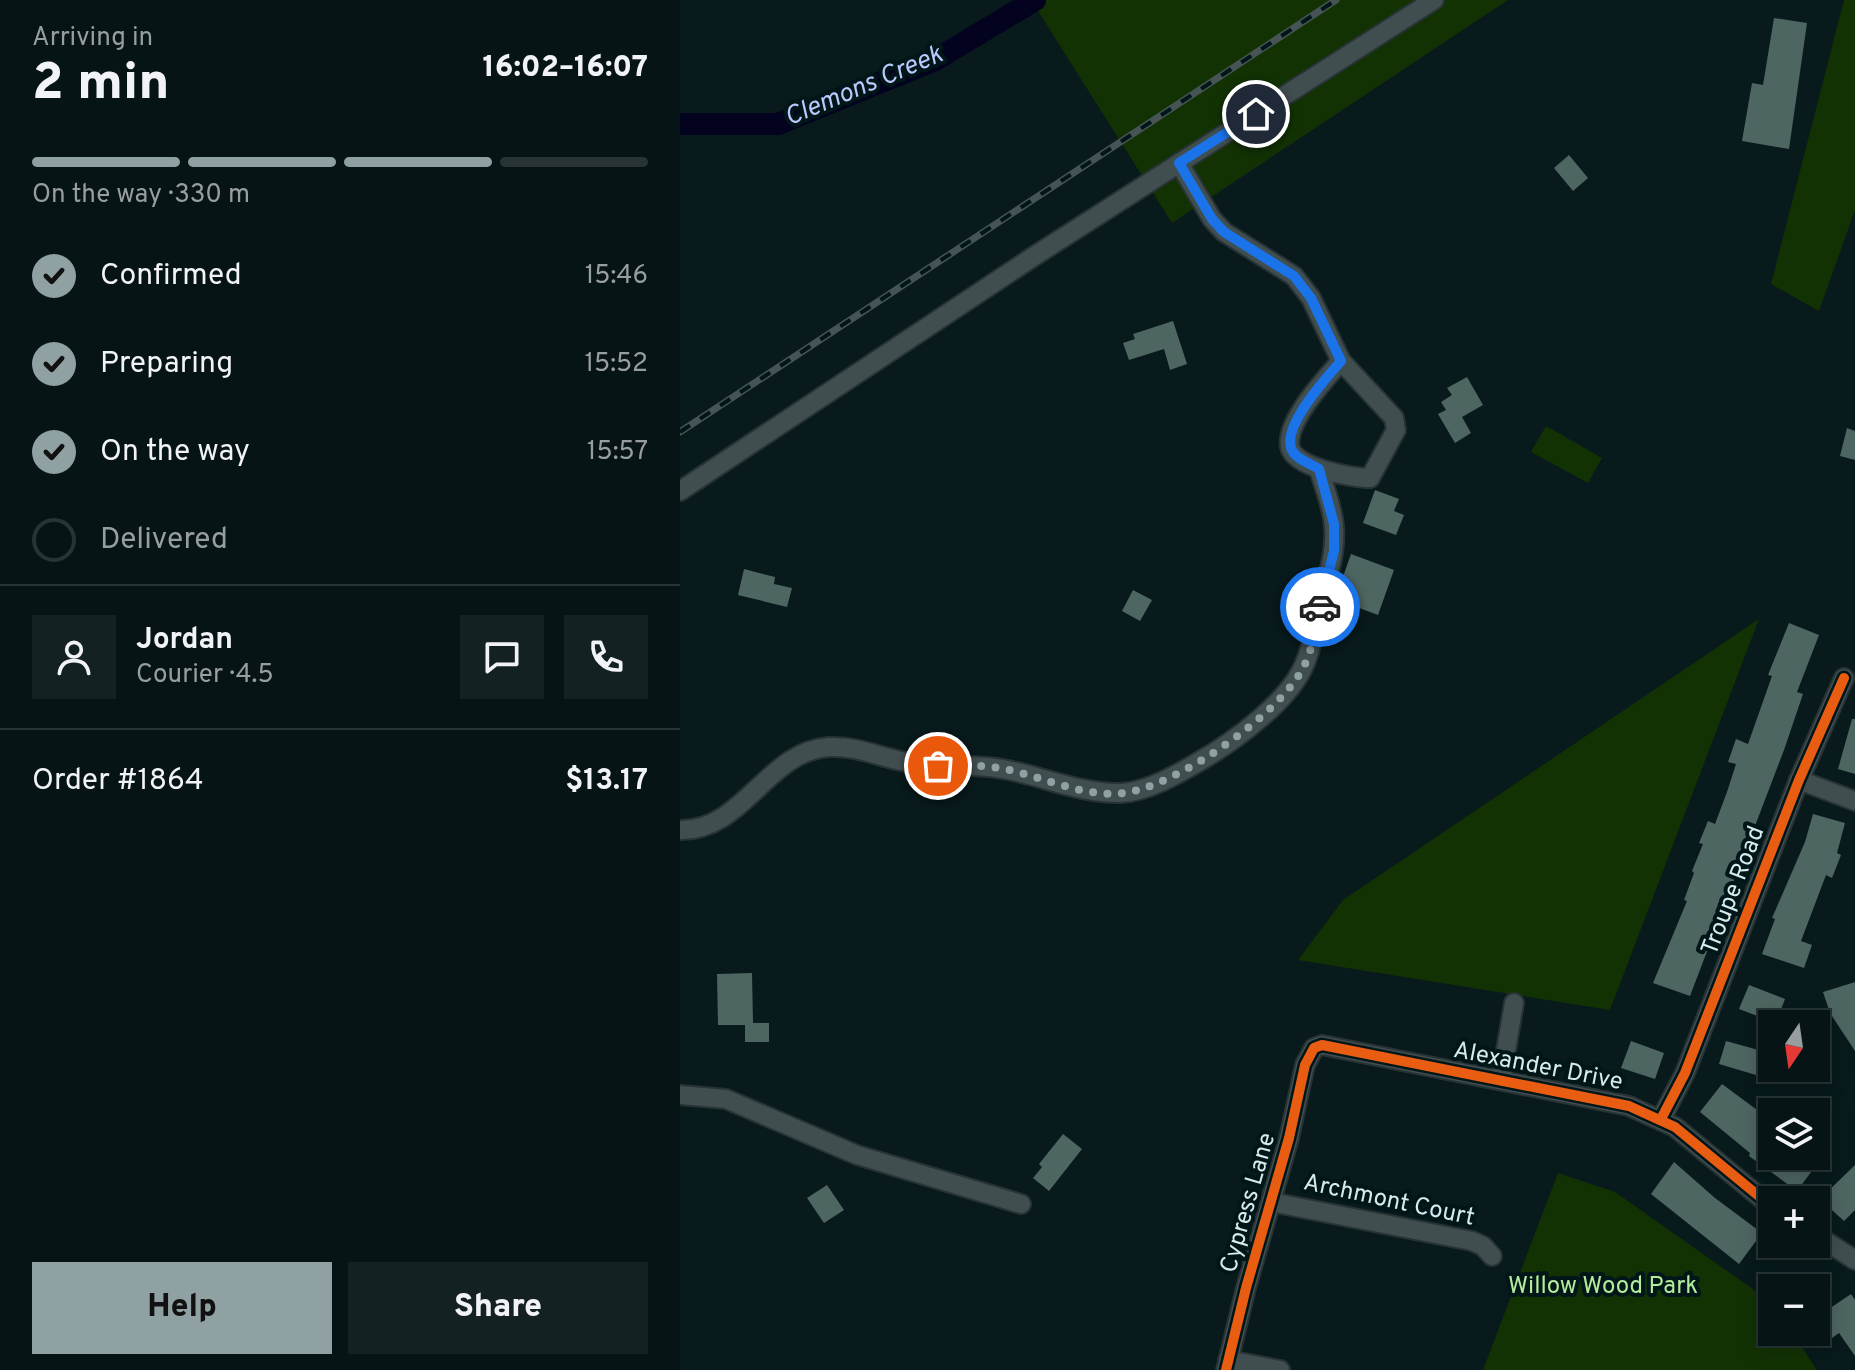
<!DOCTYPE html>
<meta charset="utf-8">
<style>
:root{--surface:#061415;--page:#142122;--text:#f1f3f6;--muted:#989ea0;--line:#273334;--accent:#8fa1a3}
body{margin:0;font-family:Overpass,sans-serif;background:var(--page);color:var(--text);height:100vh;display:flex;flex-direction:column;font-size:30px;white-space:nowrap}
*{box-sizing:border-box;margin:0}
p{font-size:26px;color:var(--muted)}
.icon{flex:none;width:44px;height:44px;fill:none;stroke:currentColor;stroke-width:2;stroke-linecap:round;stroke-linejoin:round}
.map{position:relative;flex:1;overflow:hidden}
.drawer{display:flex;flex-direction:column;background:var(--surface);width:680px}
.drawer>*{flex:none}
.needle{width:52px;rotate:193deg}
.controls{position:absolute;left:1078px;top:1010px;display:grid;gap:16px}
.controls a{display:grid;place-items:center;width:72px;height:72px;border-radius:0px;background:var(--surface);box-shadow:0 4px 20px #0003,0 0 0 2px var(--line);font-size:40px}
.pin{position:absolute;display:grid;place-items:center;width:68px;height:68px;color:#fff;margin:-34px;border:4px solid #fff;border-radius:50%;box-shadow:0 2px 8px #0007}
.courier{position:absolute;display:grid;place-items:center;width:80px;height:80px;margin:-40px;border:6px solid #1a73e8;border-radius:50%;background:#fff;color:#222;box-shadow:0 2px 10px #0007}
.head em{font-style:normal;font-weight:800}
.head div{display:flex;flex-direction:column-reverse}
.head{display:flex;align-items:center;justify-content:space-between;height:136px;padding:0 32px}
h1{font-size:52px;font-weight:800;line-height:60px}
.bar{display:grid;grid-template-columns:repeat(4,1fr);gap:12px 8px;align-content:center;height:96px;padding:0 32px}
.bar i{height:10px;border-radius:6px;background:var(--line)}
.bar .current{background:var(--accent)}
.bar p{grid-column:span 4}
.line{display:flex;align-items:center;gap:20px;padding:0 32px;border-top:2px solid var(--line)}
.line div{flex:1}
.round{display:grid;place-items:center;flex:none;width:84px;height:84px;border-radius:0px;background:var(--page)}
ol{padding:0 32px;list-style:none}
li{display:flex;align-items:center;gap:24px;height:88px}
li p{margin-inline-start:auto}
li .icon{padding:8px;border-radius:50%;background:var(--accent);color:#111;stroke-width:4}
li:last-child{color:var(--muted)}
li i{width:44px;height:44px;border:4px solid var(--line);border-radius:50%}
.cta{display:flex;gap:16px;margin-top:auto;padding:16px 32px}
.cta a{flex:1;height:92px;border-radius:0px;background:var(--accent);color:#111;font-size:32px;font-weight:800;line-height:92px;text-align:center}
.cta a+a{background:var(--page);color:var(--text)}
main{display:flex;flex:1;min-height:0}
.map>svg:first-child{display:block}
</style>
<main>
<section class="drawer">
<div class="head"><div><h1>2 min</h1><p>Arriving in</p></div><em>16:02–16:07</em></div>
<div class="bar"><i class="current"></i><i class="current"></i><i class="current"></i><i></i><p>On the way · 330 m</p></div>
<ol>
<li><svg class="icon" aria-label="check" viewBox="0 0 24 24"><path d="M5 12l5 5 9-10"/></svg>Confirmed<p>15:46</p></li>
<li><svg class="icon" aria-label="check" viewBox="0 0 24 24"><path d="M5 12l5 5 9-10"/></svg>Preparing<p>15:52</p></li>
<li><svg class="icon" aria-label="check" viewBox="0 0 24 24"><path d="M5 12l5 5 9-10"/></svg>On the way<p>15:57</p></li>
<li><i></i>Delivered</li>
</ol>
<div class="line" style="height:144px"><a class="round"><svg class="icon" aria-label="person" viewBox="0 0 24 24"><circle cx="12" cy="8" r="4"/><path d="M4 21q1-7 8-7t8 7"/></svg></a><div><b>Jordan</b><p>Courier · 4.5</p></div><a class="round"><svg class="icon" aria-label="chat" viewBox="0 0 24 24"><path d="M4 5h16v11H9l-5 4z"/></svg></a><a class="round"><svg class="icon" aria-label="phone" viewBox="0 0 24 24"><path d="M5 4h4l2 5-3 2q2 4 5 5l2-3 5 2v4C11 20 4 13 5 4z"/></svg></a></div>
<div class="line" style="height:104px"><div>Order #1864</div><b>$13.17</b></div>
<div class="cta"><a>Help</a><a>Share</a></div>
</section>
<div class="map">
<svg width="1175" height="1370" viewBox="0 0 1175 1370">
<rect width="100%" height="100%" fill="#081a1c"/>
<!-- green -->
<g fill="#123204">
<polygon points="351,0 828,0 492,223"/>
<polygon points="1164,0 1175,0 1175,210 1139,311 1091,284"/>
<polygon points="866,426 922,458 908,483 851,452"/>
<polygon points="1079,619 930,1010 618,960 663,900"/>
<polygon points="878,1173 935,1192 1077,1292 1092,1309 1092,1332 1112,1332 1137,1370 803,1370"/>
</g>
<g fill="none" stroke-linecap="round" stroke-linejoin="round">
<!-- river -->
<polyline stroke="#03021f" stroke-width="22" points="0,124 98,124 255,60 355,0"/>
</g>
<!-- building -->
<g fill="#4e6662">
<polygon points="1094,18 1127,23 1109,149 1062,141 1072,83 1083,85"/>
<polygon points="889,155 908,178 893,191 874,168"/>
<polygon points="493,321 507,364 490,370 484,349 449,360 443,343 455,339 453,334"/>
<polygon points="787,377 803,405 782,417 791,433 775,443 758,414 766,410 761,402 772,395 767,388"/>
<polygon points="1167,428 1175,431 1175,460 1160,456"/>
<polygon points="695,490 719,499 714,511 724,515 716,535 683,523"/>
<polygon points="671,554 714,570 698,615 655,599"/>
<polygon points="64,569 95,577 94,584 112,588 107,607 58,595"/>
<polygon points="453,590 472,600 460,621 442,611"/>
<polygon points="1109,623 1139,635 1117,692 1123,694 1104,750 1010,996 973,983 1007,901 1004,900 1014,873 1012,871 1023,844 1019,843 1028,821 1035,824 1047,792 1056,764 1048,762 1056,739 1068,744 1092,676 1088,675"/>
<polygon points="1172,719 1175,719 1175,774 1158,769"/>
<polygon points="1133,814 1165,823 1157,853 1161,855 1152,878 1146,875 1121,941 1132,945 1124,968 1082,954 1095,919 1092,918 1125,842"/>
<polygon points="72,973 73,1023 89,1023 89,1042 65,1042 65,1025 38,1025 37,974"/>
<polygon points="1175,982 1175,1051 1150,1013 1143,992"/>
<polygon points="1069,985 1105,999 1096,1023 1059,1009"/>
<polygon points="951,1041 984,1053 975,1079 941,1068"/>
<polygon points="1046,1041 1082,1051 1080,1058 1086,1059 1083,1070 1078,1069 1076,1075 1039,1064"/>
<polygon points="1042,1084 1092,1121 1092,1156 1126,1156 1137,1164 1117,1191 1069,1156 1070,1153 1020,1112"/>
<polygon points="383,1134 402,1149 369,1191 353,1178 362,1167 359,1164"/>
<polygon points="994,1162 1035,1198 1082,1233 1059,1264 971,1194"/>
<polygon points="1175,1165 1175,1210 1164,1221 1140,1199"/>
<polygon points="147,1185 164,1210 144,1223 127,1198"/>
<polygon points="1171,1294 1175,1300 1175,1356 1159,1333 1152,1338 1137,1317"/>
</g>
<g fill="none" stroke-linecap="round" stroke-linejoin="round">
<defs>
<g id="minor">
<path d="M499 163 532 219 544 232 614 276 631 298 661 361 714 418 716 430 690 478C673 478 614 468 610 447 605 422 645 379 661 361"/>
<polyline points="0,491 359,253 754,0"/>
<polyline points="1119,780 1175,801"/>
<path d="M0 830C64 831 87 751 149 747 178 746 199 757 226 762 258 768 291 763 323 769 362 776 401 794 441 793 467 792 498 774 520 761 553 742 611 700 625 663 634 641 638 616 644 593 649 571 656 550 654 527 653 508 644 487 639 469"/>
<polyline points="821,1080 834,1003"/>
<polyline points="0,1095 46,1099 177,1155 341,1204"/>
<polyline points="981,1119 1005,1073 1119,780 1164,678"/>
<polyline points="591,1202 792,1241 803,1246 812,1256"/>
<polyline points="1136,1235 1175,1260"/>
<polyline points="548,1360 600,1370"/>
<polyline points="546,1370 566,1288 609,1138 625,1065 634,1048 642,1045 949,1106 995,1127 1092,1207"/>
</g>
</defs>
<!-- minor casing -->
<use href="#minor" stroke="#273334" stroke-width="22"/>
<!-- minor -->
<use href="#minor" stroke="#414e50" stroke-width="18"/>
<defs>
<polyline id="rail" points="0,432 656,0"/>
</defs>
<!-- rail casing -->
<use href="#rail" stroke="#475455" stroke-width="7"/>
<!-- rail -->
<use href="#rail" stroke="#001619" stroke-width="4" stroke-dasharray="12" stroke-linecap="butt"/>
<defs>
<g id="cycleway">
<polyline points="981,1119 1005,1073 1119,780 1164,678"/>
<polyline points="546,1370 566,1288 609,1138 625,1065 634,1048 642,1045 949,1106 995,1127 1092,1207"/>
</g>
</defs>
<!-- cycleway casing -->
<use href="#cycleway" stroke="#001619" stroke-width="15"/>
<!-- cycleway -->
<use href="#cycleway" stroke="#e95d12" stroke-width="10"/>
</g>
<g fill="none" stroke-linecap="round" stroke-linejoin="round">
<!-- done -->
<path stroke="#8fa1a3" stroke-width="8" stroke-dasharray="0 14.4" d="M258 766C281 765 303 765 325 769 363 777 405 798 444 793 497 786 601 714 624 666 633 649 635 626 640 607"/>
<!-- route -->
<path stroke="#1a73e8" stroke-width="10" d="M576 114 499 163 532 219 544 232 614 276 631 298 661 361C647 377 598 430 613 452 618 460 631 464 639 469L654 524V551L640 607"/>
</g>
<g text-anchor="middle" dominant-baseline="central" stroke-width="8" stroke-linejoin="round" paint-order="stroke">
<!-- street labels -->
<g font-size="24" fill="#d7eaec" stroke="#001619">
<text transform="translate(1054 891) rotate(-69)">Troupe Road</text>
<text transform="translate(858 1067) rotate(11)">Alexander Drive</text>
<text transform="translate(709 1201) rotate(12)">Archmont Court</text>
<text transform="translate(569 1203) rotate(-74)">Cypress Lane</text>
</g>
<!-- park labels -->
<g font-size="24" fill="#b3ec9a" stroke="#001619">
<text x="923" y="1287">Willow Wood Park</text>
</g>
<!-- water labels -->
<g font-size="26" font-style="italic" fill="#bac8fc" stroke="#001619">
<text transform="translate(184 87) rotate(-23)">Clemons Creek</text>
</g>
</g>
</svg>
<div class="controls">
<a><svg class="needle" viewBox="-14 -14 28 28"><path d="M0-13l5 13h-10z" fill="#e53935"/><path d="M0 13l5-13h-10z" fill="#989ea0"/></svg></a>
<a><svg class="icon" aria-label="layers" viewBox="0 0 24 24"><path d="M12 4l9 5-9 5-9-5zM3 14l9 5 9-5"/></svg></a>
<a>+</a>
<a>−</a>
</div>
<div class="pin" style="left:258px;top:766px;background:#ea580c"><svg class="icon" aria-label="bag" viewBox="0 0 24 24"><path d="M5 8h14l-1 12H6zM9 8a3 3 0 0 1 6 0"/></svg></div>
<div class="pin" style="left:576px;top:114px;background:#1f2937"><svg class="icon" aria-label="home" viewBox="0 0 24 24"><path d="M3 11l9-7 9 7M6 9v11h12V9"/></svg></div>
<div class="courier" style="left:640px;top:607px"><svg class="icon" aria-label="car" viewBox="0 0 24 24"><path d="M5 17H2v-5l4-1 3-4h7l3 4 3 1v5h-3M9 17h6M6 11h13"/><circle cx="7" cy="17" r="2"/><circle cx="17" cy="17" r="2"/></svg></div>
</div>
</main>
